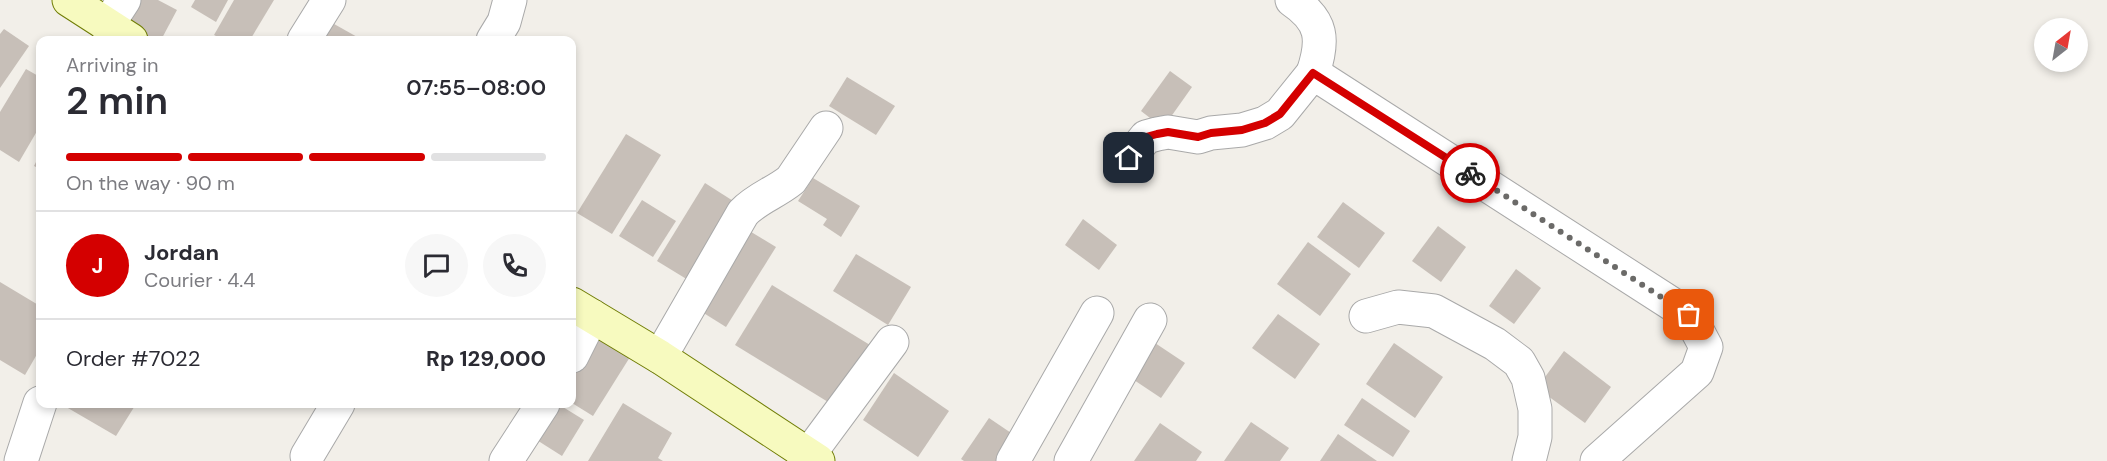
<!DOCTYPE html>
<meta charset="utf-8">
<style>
:root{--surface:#fff;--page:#f7f7f7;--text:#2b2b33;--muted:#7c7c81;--line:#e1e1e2;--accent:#d40000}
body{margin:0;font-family:"DM Sans",sans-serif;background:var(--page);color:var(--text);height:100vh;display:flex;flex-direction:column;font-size:22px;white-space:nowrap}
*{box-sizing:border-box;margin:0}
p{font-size:20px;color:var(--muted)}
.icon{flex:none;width:33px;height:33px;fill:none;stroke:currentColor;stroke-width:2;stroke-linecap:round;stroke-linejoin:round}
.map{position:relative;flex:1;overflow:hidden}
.side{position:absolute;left:36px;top:36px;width:540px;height:372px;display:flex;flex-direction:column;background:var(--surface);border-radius:12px;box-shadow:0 3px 9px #0003}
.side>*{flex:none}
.needle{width:39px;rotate:31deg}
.controls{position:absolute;left:2034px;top:18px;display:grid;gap:12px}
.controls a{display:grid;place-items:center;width:54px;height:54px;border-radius:50%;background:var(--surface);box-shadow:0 3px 9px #0003;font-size:30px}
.pin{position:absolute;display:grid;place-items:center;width:51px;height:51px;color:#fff;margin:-26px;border-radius:12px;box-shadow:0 3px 9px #0006}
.courier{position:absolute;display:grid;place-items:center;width:60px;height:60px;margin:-30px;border:4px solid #d40000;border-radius:50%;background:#fff;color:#222;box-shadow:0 2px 8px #0007}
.overview em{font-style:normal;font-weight:600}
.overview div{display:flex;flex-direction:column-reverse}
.overview{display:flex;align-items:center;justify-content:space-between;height:102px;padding:0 30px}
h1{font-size:39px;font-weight:600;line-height:45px}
.bar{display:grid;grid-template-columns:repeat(4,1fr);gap:9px 6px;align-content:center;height:72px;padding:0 30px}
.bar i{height:8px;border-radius:4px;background:var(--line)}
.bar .selected{background:var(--accent)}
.bar p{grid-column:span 4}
.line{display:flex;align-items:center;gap:15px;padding:0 30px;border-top:2px solid var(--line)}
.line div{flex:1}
.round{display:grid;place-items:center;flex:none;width:63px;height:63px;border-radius:32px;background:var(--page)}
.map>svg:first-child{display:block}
</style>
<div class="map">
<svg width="2107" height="461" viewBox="0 0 2107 461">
<rect width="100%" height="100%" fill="#f2efe9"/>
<!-- building -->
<g fill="#c7bfb8">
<polygon points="135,0 158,0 177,10 161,40 153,40 122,24"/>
<polygon points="195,0 228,0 216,22 191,7"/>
<polygon points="234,0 274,0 250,40 224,40 214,35"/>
<polygon points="327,20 359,38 357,40 315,40"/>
<polygon points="4,29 29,46 0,88 0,34"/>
<polygon points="26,69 40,77 40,126 19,162 0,150 0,112"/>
<polygon points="1170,71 1192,87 1163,128 1141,111"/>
<polygon points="847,77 895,106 876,135 829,106"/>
<polygon points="626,134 661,155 612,234 577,213"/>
<polygon points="40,154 40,169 34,166"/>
<polygon points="813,178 860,206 841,237 823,225 827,219 798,201"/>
<polygon points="705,183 741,206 693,283 657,261"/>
<polygon points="642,200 676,221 653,257 619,236"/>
<polygon points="1343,202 1385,233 1359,268 1317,237"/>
<polygon points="1083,219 1117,245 1099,270 1065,245"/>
<polygon points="1438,226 1466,247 1441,282 1412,261"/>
<polygon points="743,227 776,247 726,327 694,307"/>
<polygon points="1308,242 1351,274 1320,316 1277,284"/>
<polygon points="856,254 911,287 888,325 833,291"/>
<polygon points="1516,269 1541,288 1514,324 1489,306"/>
<polygon points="0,282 40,306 40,349 25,375 0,360"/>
<polygon points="772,285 870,345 833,405 735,345"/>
<polygon points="1278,314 1320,344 1295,379 1252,348"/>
<polygon points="598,337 630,357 593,416 572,403 572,379"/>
<polygon points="1155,343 1185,363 1161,398 1131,378"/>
<polygon points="1394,343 1443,377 1415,418 1366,384"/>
<polygon points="1564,351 1611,387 1585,423 1537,388"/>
<polygon points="894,373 949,411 918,457 863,420"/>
<polygon points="1362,398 1410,431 1393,457 1344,425"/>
<polygon points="623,403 672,433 658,458 663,461 588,461"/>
<polygon points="61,404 136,404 116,436"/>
<polygon points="558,404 584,420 562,456 532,437"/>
<polygon points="989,418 1017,437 1001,461 964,461 961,459"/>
<polygon points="1251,422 1289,448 1280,461 1224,461"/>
<polygon points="1160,423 1202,452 1196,461 1134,461"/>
<polygon points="1338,434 1377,461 1320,461"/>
</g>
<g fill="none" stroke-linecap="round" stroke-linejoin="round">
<defs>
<g id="street">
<path d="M1292 0C1323 21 1324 40 1313 73"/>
<polyline points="107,26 124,0"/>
<polyline points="304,40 329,0"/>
<polyline points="493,40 504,22 510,0"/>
<polyline points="1129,158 1146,137 1157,134 1168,132 1198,137 1211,133 1242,130 1265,123 1280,114 1313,73 1689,315 1706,347 1697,372 1597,461"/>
<polyline points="1366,316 1398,307 1434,311 1495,344 1519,362 1528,378 1535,409 1535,437 1529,461"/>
<polyline points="572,356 592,316"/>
<path d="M660 357 743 213C757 198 775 193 791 180L826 128"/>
<polyline points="307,456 338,404"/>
<polyline points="21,461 40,403"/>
<polyline points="506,461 543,404"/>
<polyline points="804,461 892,342"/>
<polyline points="1013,461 1097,313"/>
<polyline points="1071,461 1150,320"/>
</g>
<g id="secondary">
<polyline points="69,0 131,40"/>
<polyline points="572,304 660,357 818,461"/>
</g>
</defs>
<!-- street casing -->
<use href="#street" stroke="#a9a9a9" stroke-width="35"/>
<!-- secondary casing -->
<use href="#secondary" stroke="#707d05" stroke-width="35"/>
<!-- street -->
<use href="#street" stroke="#fff" stroke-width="33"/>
<!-- secondary -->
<use href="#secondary" stroke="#f7fabf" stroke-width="33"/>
</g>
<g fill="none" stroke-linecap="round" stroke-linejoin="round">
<!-- done -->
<polyline stroke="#6b6a68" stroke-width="6" stroke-dasharray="0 10.8" points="1470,173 1689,315"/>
<!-- route -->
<polyline stroke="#d40000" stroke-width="8" points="1129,158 1146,137 1157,134 1168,132 1198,137 1211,133 1242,130 1265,123 1280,114 1313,73 1470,173"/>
</g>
</svg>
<div class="controls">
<a><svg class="needle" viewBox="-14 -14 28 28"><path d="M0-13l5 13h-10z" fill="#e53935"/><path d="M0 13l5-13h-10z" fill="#7c7c81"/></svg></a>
</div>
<div class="pin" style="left:1689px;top:315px;background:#ea580c"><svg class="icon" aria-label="bag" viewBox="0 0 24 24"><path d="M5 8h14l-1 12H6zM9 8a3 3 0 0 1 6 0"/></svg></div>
<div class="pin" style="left:1129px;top:158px;background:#1f2937"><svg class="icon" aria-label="home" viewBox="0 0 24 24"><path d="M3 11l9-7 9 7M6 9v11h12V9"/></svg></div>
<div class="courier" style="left:1470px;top:173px"><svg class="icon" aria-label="bike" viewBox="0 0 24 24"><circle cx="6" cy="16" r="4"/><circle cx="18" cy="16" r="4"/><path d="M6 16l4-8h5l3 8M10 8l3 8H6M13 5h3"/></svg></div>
<section class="side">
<div class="overview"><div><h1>2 min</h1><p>Arriving in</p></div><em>07:55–08:00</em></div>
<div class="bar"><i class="selected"></i><i class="selected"></i><i class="selected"></i><i></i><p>On the way · 90 m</p></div>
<div class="line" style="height:108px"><b class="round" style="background:var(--accent);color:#fff">J</b><div><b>Jordan</b><p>Courier · 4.4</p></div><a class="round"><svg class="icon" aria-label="chat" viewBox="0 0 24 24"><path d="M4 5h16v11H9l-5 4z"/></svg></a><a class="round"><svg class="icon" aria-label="phone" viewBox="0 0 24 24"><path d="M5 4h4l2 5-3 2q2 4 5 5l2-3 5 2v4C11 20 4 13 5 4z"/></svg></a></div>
<div class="line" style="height:78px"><div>Order #7022</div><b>Rp 129,000</b></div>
</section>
</div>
